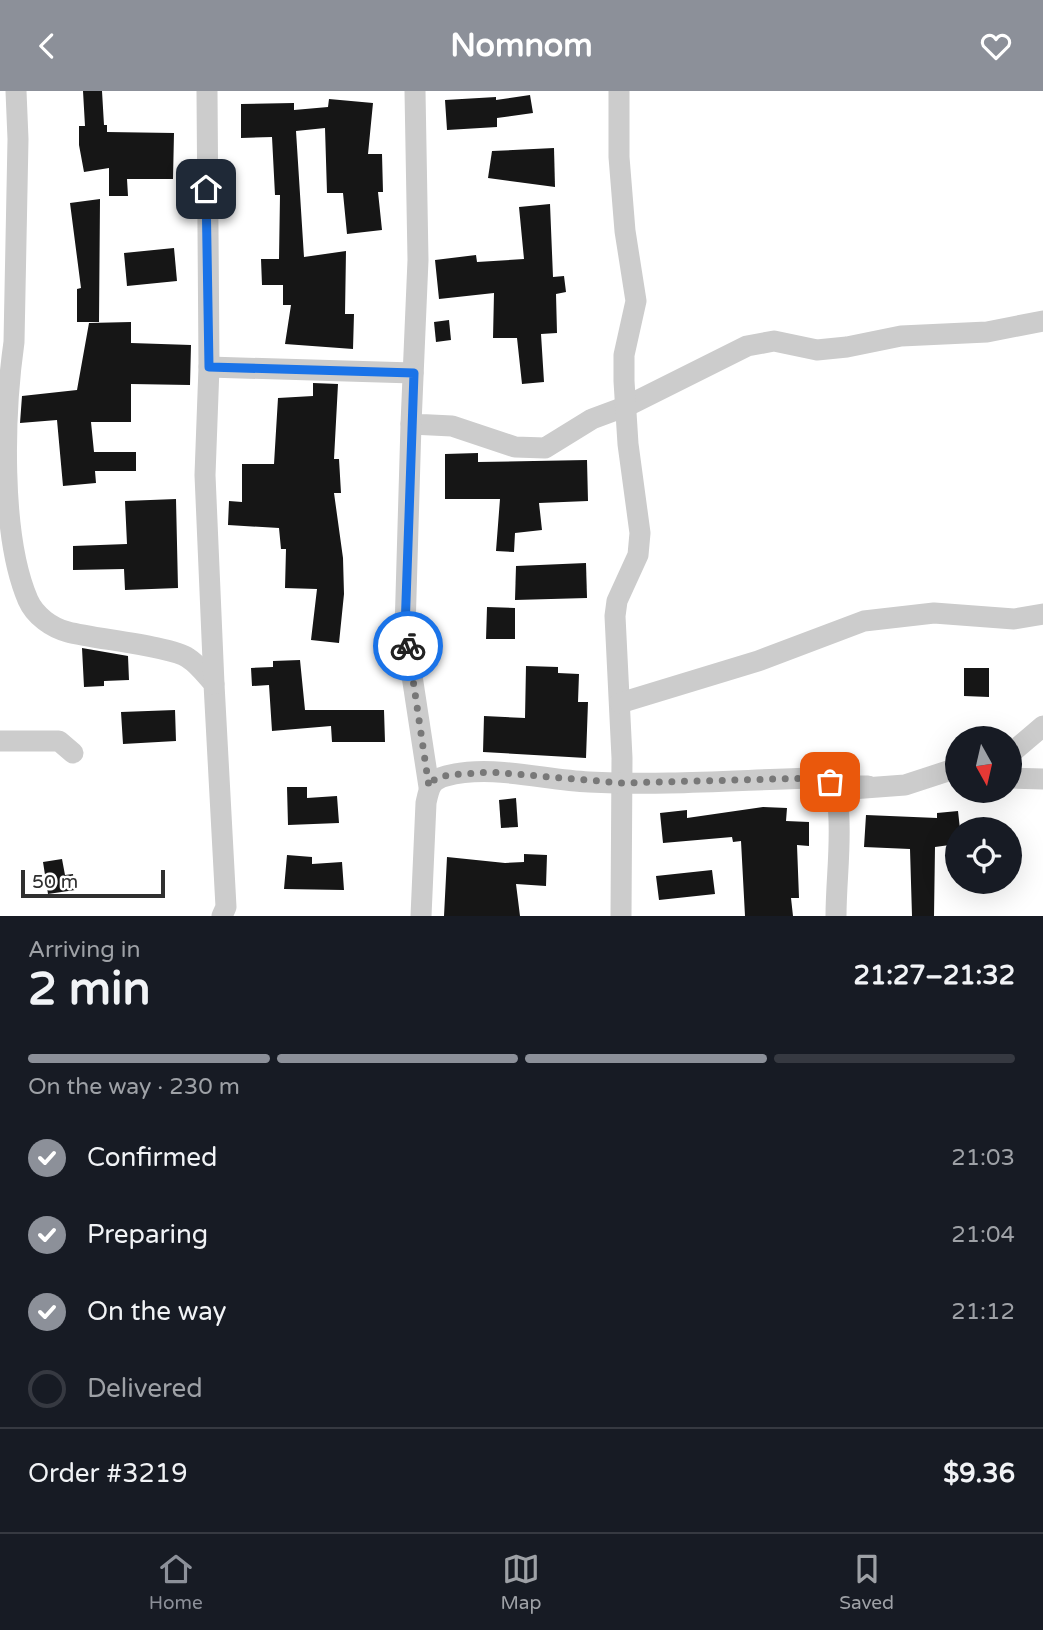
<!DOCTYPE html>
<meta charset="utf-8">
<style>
:root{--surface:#171b24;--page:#242831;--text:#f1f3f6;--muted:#9ea1a6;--line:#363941;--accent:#8c9099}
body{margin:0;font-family:"Varela Round",sans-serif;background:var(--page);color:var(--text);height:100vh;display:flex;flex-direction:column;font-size:26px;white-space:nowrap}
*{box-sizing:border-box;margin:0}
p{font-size:23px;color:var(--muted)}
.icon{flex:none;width:38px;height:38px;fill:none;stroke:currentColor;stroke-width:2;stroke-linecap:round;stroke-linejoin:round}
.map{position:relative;height:825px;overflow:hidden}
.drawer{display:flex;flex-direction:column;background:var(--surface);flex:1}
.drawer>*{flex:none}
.needle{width:46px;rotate:172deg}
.tools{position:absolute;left:945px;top:635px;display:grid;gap:14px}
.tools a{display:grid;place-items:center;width:77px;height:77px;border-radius:50%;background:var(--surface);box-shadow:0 7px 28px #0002;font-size:35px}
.scale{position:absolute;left:21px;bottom:18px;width:144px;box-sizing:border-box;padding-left:7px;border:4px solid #2f2f2f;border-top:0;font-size:19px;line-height:24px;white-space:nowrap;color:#2f2f2f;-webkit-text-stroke:5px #fff;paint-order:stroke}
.pin{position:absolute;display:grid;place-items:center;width:60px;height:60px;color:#fff;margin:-30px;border-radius:14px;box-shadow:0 4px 10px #0006}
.courier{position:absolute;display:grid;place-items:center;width:70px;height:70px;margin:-35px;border:5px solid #1a73e8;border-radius:50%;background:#fff;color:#222;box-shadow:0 2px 9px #0007}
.summary em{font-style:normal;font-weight:700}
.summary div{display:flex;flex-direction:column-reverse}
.summary{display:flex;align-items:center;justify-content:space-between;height:119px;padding:0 28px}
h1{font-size:46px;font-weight:700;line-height:52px}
.bar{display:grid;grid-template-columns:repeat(4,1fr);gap:10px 7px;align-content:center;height:84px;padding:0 28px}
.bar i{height:9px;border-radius:5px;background:var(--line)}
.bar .selected{background:var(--accent)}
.bar p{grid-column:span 4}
.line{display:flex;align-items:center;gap:18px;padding:0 28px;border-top:2px solid var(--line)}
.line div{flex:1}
ol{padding:0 28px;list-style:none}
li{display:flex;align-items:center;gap:21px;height:77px}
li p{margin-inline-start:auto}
li .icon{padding:7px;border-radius:50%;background:var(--accent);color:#fff;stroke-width:4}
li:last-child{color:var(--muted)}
li i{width:38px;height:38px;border:4px solid var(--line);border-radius:50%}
header{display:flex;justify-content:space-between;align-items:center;height:91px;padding:0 28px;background:var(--accent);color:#fff;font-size:32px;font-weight:700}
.tab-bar{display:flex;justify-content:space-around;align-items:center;height:98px;border-top:2px solid var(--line);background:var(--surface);font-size:19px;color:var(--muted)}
.tab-bar a{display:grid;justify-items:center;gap:4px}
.tab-bar .selected{color:var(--accent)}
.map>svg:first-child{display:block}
</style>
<header><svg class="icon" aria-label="back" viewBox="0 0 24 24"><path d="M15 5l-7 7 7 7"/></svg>Nomnom<svg class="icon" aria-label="heart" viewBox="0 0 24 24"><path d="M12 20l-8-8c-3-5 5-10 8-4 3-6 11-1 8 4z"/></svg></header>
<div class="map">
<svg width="1043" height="825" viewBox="0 0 1043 825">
<rect width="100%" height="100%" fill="#fff"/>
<!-- building -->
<g fill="#161616">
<polygon points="83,0 102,0 104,34 107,34 107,41 174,42 173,88 127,88 128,105 109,105 109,77 84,81 79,54 79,35 85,35"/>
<polygon points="530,4 533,22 497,27 497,36 447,39 445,9 496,6 496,9"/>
<polygon points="329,8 373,12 368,63 382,63 383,101 378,101 382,139 347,143 343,102 327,102 325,37 296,40 304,166 346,160 345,223 354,223 353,258 285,253 291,214 283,214 283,194 262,194 261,168 279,168 280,104 275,104 272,46 241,47 241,13 294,12 294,19 328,16"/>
<polygon points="554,57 555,96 488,87 492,60"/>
<polygon points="100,108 99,231 77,231 77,198 81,197 70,112"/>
<polygon points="550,113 553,186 564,185 566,201 556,203 557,242 541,243 544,291 522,293 517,247 493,247 494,202 439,208 435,169 476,164 477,171 524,168 519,116"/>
<polygon points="174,157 177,190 127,195 124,162"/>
<polygon points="449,229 451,249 436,251 434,231"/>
<polygon points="131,231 131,252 191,254 190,294 131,293 131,331 91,331 94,361 136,361 136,380 95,380 96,392 63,395 57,329 20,332 22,305 77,299 89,232"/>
<polygon points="313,292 338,293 334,368 339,368 341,402 334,402 343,467 344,503 339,552 311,549 317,498 285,497 286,458 281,458 279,437 228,434 229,410 242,411 242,373 274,373 278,307 313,305"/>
<polygon points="478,362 478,371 587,369 588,410 539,412 542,439 515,442 514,461 496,460 500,408 445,408 445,363"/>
<polygon points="176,408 178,497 125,499 124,478 73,479 73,455 127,453 125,410"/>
<polygon points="586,472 587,507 515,509 516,475"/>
<polygon points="487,516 515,517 515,548 486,548"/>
<polygon points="82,557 128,565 129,589 104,590 104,595 84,596"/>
<polygon points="300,569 305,619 384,619 385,651 332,651 331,635 272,640 269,594 252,595 251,577 273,576 273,570"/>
<polygon points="526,575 558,576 558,582 579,583 578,611 588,611 586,667 483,661 484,625 525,627"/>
<polygon points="964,577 989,577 989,606 964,605"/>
<polygon points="175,619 176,650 123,653 121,621"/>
<polygon points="287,696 307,696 307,707 337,705 339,732 288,734"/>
<polygon points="516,707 518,736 501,737 499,709"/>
<polygon points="763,716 787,717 786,730 809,731 809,755 797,754 799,807 791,807 793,825 745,825 741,750 733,751 732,746 663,752 660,722 687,719 687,727"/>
<polygon points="958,720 960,738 957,738 957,753 935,756 934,825 912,825 910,758 864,756 866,724 937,727 937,722"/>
<polygon points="524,763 547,764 546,795 516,793 520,825 444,825 447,766 505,772 524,771"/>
<polygon points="287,764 312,766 312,773 342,771 344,799 284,798"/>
<polygon points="62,768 65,784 73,783 75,799 48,803 43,771"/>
<polygon points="712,779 715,803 659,809 656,785"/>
</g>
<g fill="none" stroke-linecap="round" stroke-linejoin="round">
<!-- minor -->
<g stroke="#ccc" stroke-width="21">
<path d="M16 0 18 48 14 251C4 322 0 444 28 509 35 525 52 537 68 541 94 548 171 555 188 567 198 573 206 584 214 593L226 816 222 825"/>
<polyline points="207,0 209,276 205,384 214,593"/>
<polyline points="415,0 418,169 411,333 452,335 515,356 545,357 592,328 627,315 747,255 774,250 817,259 847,256 901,245 987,241 1043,230"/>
<polyline points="619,0 619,66 625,140 636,210 624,264 624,290 628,353 640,442 638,464 617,510 615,525 622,667 621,825"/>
<polyline points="209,276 413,282"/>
<polyline points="411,333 405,539 429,696"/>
<polyline points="620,612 758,570 864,530 934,522 1014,528 1043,523"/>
<polyline points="0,650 59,650 73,662"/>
<polyline points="1010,663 1043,635"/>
<polyline points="1010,687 1043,688"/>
<path d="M421 825 426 712C429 698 430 689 446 685 491 673 543 689 589 691 663 695 738 689 813 687L840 695H868"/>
<path d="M836 825C836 789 842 749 838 714L851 698 905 694 957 677"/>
</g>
</g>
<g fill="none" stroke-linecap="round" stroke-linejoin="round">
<!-- done -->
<polyline stroke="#787878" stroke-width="7" stroke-dasharray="0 12.6" points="408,555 429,696 435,688 448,684 491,681 622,692 813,687 830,691"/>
<!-- route -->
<polyline stroke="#1a73e8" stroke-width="9" points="206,98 209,276 414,282 405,539 408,555"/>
</g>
</svg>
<div class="tools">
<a><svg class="needle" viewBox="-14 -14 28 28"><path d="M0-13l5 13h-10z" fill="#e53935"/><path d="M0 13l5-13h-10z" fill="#9ea1a6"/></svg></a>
<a><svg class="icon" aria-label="locate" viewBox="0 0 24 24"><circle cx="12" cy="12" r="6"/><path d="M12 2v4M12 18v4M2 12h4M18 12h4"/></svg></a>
</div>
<div class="scale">50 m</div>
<div class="pin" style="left:830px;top:691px;background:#ea580c"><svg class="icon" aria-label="bag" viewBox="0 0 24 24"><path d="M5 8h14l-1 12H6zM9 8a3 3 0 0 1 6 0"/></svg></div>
<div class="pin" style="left:206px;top:98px;background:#1f2937"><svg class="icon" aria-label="home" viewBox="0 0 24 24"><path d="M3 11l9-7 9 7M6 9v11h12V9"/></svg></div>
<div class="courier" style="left:408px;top:555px"><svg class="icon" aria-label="bike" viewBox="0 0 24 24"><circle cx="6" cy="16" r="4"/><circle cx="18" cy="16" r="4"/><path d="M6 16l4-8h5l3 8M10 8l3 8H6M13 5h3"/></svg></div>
</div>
<section class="drawer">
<div class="summary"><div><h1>2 min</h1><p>Arriving in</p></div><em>21:27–21:32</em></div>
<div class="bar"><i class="selected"></i><i class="selected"></i><i class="selected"></i><i></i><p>On the way · 230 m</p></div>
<ol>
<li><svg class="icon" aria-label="check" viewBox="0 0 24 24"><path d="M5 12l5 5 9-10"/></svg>Confirmed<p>21:03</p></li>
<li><svg class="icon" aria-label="check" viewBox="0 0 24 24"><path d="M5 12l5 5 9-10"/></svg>Preparing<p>21:04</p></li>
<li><svg class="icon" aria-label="check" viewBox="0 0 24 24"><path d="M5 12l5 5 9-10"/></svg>On the way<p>21:12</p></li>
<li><i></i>Delivered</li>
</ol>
<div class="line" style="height:91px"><div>Order #3219</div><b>$9.36</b></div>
</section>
<nav class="tab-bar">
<a class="selected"><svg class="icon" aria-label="home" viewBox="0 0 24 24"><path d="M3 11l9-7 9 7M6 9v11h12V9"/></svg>Home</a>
<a><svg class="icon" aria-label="map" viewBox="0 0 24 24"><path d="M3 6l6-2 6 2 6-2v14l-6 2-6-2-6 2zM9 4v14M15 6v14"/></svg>Map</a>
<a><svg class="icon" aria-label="saved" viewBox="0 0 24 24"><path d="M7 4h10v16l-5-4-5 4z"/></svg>Saved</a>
</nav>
